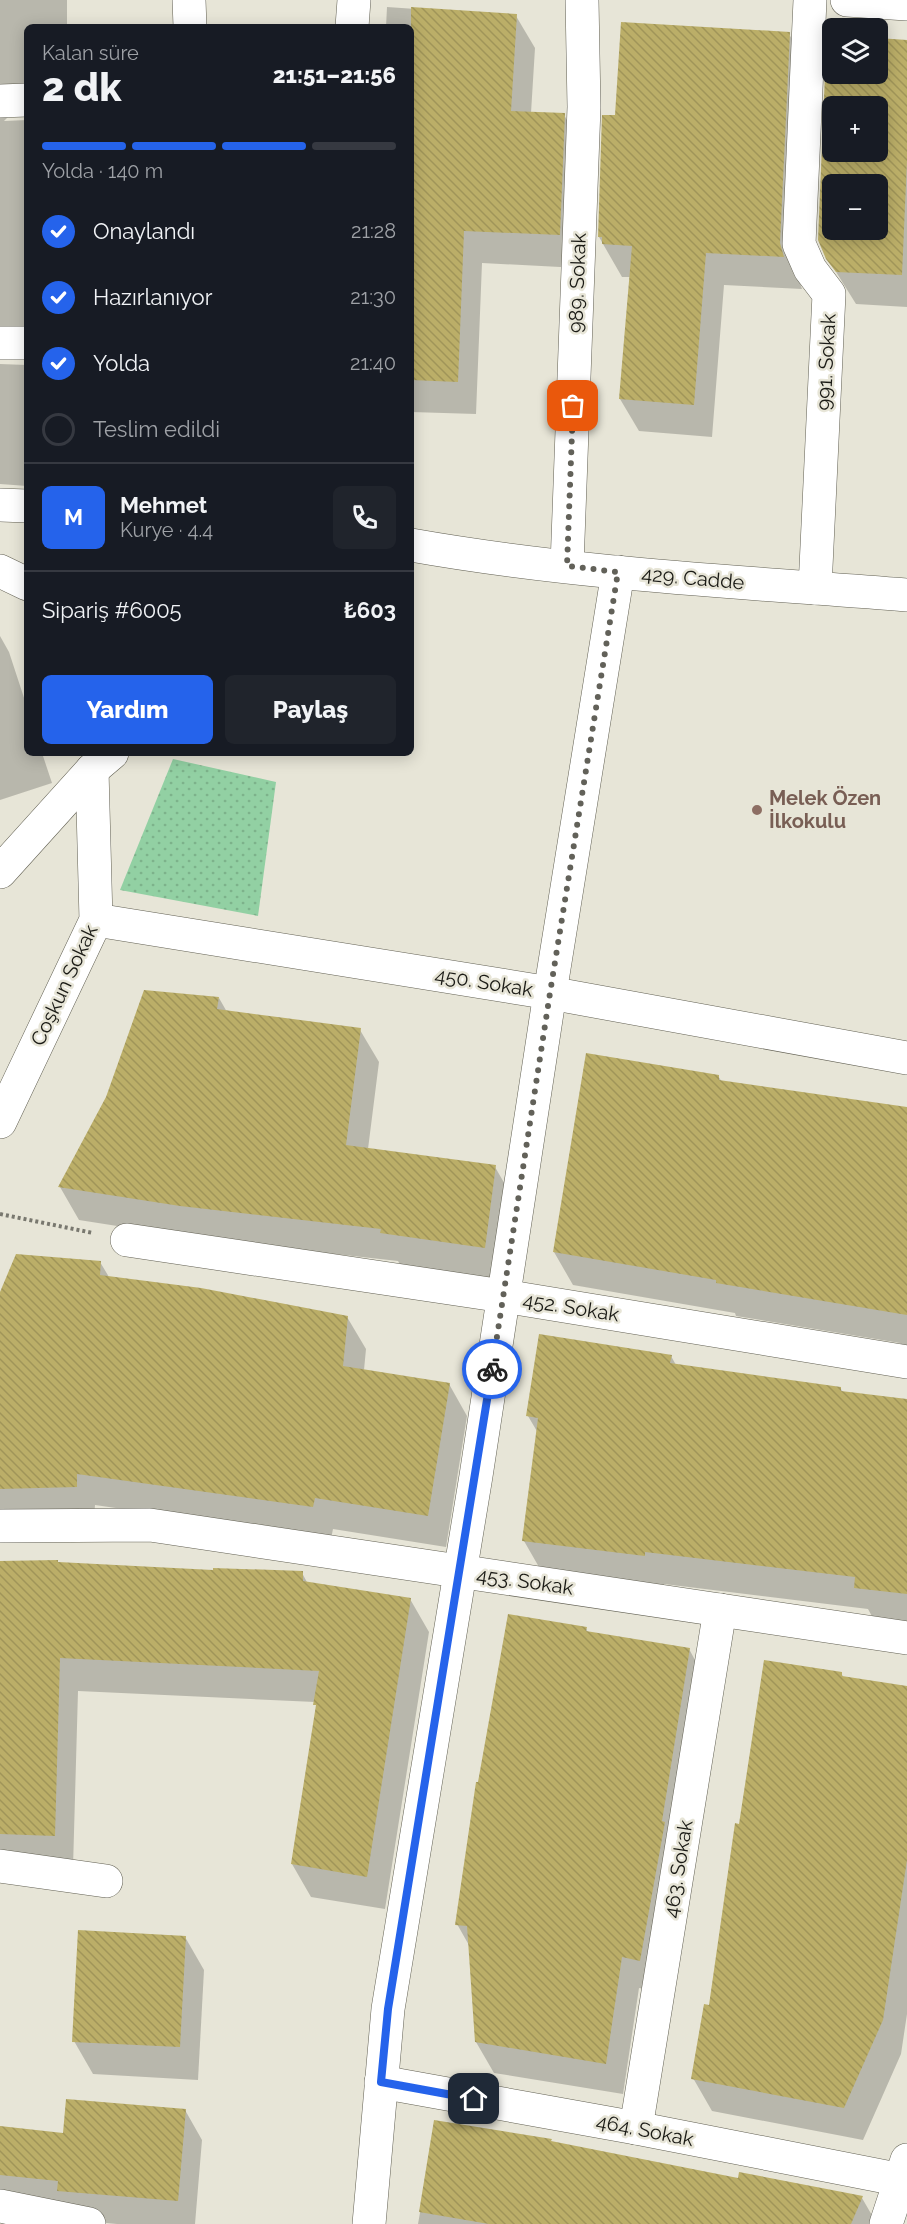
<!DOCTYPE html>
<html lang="tr">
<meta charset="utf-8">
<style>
:root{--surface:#171b24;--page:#20242c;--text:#f1f3f6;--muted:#9ea1a6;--line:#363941;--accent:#2563eb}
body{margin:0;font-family:Raleway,sans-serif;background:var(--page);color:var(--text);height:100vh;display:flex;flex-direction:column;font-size:22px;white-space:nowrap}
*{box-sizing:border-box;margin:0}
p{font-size:20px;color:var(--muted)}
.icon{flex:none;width:33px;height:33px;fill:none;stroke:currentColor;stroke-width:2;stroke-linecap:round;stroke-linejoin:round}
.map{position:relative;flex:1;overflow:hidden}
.details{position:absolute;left:24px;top:24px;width:390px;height:732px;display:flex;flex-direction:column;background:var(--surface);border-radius:9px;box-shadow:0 3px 15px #0003}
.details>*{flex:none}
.controls{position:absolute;left:822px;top:18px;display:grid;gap:12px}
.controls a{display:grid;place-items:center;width:66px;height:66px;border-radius:9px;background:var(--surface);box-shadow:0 3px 15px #0003;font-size:30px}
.pin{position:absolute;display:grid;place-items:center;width:51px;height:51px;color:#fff;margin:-26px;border-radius:12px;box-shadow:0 3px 9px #0006}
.courier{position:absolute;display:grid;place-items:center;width:60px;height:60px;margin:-30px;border:4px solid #2563eb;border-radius:50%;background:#fff;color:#222;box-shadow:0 2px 8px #0007}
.head em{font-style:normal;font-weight:800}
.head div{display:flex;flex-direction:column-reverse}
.head{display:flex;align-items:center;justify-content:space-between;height:102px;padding:0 18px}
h1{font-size:39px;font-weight:800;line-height:45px}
.bar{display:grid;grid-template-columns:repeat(4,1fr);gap:9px 6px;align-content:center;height:72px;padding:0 18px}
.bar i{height:8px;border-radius:4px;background:var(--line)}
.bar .current{background:var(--accent)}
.bar p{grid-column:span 4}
.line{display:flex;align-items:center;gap:15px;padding:0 18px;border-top:2px solid var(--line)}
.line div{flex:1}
.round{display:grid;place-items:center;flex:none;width:63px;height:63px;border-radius:9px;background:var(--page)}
ol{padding:0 18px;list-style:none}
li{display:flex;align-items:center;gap:18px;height:66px}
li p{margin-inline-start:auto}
li .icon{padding:6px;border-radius:50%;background:var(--accent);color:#fff;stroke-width:4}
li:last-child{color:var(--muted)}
li i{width:33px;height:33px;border:3px solid var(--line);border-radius:50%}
.primary-button{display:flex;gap:12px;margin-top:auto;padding:12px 18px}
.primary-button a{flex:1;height:69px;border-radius:9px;background:var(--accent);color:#fff;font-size:24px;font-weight:800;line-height:69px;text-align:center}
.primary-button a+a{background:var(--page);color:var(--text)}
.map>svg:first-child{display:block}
</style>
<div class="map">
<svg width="907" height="2224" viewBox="0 0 907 2224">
<defs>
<pattern id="park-dots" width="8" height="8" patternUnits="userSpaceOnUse" patternTransform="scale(1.5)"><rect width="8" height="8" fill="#92d0a3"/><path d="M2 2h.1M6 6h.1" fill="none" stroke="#7db28b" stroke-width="1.8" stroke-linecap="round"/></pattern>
<pattern id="building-back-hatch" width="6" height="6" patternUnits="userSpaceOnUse" patternTransform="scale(1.5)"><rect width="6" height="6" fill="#bbae68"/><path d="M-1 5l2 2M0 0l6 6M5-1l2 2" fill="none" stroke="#a09559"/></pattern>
</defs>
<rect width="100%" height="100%" fill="#e7e5d7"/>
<!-- park -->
<polygon fill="url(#park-dots)" points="173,759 276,782 258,916 120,890"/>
<!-- shadow -->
<g fill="#0003" fill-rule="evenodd">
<polygon points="0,0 67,0 67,27 27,27 27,113 8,117 4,121 27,120 27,340 0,341"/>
<polygon points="387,7 516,16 535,48 531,113 564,115 583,147 579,268 482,263 476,414 411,412 411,27 386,27"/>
<polygon points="789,34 808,67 798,277 802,289 724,285 712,437 639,431 620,399 631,277 622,277 599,237 617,117"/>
<path d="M829 37 832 38V74H878V40L907 41V307L856 304 828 259 819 240ZM832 106H878V152H832ZM832 184H878V230H832Z"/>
<polygon points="0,364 27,365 27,486 0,484"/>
<polygon points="0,636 9,652 27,707 27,753 42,753 52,783 0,800"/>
<polygon points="219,998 227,1012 360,1030 379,1062 368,1149 495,1167 514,1200 503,1280 401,1266 398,1261 200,1239 79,1220 60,1187"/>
<polygon points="718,1076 722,1082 907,1113 907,1351 900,1343 736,1316 735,1313 573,1285 554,1252"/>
<polygon points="100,1262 109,1277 347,1317 366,1349 364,1370 449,1384 467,1416 446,1547 333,1529 331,1539 95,1505 94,1519 0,1519 0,1296"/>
<polygon points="671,1356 676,1365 840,1388 843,1392 907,1401 907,1624 874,1620 868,1609 664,1584 663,1588 543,1574 524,1541 538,1433 528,1416"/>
<polygon points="0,1563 215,1572 302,1573 308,1584 410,1599 429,1632 385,1909 311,1897 292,1864 317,1708 315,1702 78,1691 73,1868 0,1866"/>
<polygon points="586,1628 588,1633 689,1649 706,1680 657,1991 639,1988 623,2094 494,2073 476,2042 470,1947 457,1924 479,1784"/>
<polygon points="841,1673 844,1678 907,1687 907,2014 901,2054 863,2140 712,2111 693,2078 710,2007 740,1825"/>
<polygon points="185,1937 204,1970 198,2080 93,2074 74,2041"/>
<polygon points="185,2110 202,2140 195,2224 117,2224 76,2220 0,2202 0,2128 64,2135"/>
<polygon points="436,2122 739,2180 862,2198 877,2224 418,2224"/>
</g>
<!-- building -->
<g fill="url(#building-back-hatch)" fill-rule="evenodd">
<polygon points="411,7 517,14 511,111 565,113 560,235 464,231 458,382 411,380"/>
<polygon points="621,22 790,32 780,243 784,257 706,253 694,405 619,399 632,246 602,244 602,237 598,237 602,115 615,115"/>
<path d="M878 38 907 40V160L902 275 836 272 826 259 818 240 825 74H878ZM832 106H878V152H832ZM832 184H878V230H832Z"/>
<polygon points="144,990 219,997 217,1009 361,1028 346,1145 496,1165 485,1248 380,1233 381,1229 180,1206 58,1187 106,1097"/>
<polygon points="586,1053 719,1075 719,1080 907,1107 907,1315 716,1283 716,1280 553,1252"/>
<polygon points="16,1254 101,1261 100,1275 201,1288 348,1316 343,1366 450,1383 428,1516 315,1498 313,1507 77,1474 77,1487 0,1489 0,1292"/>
<polygon points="539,1334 672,1355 670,1363 841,1387 841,1391 907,1399 907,1594 854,1588 855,1577 645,1552 645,1556 522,1541 538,1418 526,1416"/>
<polygon points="58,1560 58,1562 213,1570 213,1568 303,1571 303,1581 411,1598 367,1877 291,1864 316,1705 313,1705 319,1671 60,1658 55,1836 0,1834 0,1561"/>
<polygon points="508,1614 587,1627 586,1631 690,1648 662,1821 665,1822 640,1961 622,1957 606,2064 475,2042 467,1926 455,1925 476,1782 478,1782"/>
<polygon points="764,1660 842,1672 842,1676 907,1686 907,1860 883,2020 844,2108 691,2079 704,2004 709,2005 735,1823 739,1824"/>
<polygon points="78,1930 186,1936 180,2047 72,2042"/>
<polygon points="66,2099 186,2109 178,2201 57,2191 58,2181 0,2175 0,2126 63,2133"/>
<polygon points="434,2120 552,2139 551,2141 738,2178 739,2172 863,2196 851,2224 489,2224 419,2212"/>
</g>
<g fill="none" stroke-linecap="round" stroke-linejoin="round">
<defs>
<g id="street">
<polyline points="810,0 799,244 810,269 829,294 815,588"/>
<polyline points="847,0 907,4"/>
<polyline points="352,27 354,0"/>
<polyline points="0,101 27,100"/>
<polyline points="0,343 27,343"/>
<polyline points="567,566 584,107 582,0"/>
<polyline points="96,920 550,993 907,1058"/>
<polyline points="0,1122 96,920 92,770"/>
<polyline points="127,1240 503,1296 907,1362"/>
<polyline points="0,1526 150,1525 907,1638"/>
<polyline points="0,1866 106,1881"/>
<polyline points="381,2082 636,2128 907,2181"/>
<polyline points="636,2128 720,1610"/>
<polyline points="0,2206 89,2224"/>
<polyline points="369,2224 388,2009 476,1476 550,993 618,572"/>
<polyline points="886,2224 907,2160"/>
</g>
<g id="secondary">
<polyline points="189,0 190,27"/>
<polyline points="0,505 27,506"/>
<path d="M411 545C575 574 741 582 907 595"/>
<polyline points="0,571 27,584"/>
<polyline points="0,872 92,770 112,753"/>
</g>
</defs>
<!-- street casing -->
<use href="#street" stroke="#626053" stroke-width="34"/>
<!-- secondary casing -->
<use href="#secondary" stroke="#626053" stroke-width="34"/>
<!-- path -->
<polyline stroke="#79786f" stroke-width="4" stroke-dasharray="3 3" stroke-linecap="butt" points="0,1214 93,1233"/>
<!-- street -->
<use href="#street" stroke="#fff" stroke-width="33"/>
<!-- secondary -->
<use href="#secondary" stroke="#fff" stroke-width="33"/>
</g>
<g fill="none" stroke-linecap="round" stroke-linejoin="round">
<!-- done -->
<polyline stroke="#626159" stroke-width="6" stroke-dasharray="0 10.8" points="492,1369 550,993 618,572 567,566 573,406"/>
<!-- route -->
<polyline stroke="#2563eb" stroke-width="8" points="474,2099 381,2082 388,2009 492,1369"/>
</g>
<!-- markers -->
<circle fill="#8d6e63" stroke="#e7e5d7" stroke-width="2" cx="757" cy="810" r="6"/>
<g text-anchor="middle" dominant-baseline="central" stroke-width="5" stroke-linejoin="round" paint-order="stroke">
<!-- street labels -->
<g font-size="20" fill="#1a1a15" stroke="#e7e5d7">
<text transform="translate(577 283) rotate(-88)">989. Sokak</text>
<text transform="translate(826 362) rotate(-87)">991. Sokak</text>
<text transform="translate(693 578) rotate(5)">429. Cadde</text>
<text transform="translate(484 982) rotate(9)">450. Sokak</text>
<text transform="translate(64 985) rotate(-65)">Coşkun Sokak</text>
<text transform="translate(571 1307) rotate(9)">452. Sokak</text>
<text transform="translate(525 1581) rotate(8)">453. Sokak</text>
<text transform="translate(678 1869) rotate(-81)">463. Sokak</text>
<text transform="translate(645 2130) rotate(11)">464. Sokak</text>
</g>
<!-- education labels -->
<g font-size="20" font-weight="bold" fill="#785e54" stroke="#e7e5d7" text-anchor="start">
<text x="769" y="798">Melek Özen<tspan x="769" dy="23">İlkokulu</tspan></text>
</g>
</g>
</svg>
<div class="controls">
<a><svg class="icon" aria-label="layers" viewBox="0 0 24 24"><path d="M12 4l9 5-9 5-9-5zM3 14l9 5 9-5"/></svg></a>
<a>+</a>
<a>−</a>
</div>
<div class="pin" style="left:573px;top:406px;background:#ea580c"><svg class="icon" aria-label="bag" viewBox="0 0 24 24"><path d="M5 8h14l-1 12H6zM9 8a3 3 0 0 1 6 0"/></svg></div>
<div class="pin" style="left:474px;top:2099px;background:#1f2937"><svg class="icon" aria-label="home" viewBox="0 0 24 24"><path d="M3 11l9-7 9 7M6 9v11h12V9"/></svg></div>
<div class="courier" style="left:492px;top:1369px"><svg class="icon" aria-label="bike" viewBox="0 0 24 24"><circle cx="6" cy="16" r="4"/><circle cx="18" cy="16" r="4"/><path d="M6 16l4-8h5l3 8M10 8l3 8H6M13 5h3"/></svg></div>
<section class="details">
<div class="head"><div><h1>2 dk</h1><p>Kalan süre</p></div><em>21:51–21:56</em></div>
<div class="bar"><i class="current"></i><i class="current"></i><i class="current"></i><i></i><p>Yolda · 140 m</p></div>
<ol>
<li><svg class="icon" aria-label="check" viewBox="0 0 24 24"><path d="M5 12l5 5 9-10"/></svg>Onaylandı<p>21:28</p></li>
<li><svg class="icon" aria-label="check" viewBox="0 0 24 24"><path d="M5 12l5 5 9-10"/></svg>Hazırlanıyor<p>21:30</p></li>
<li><svg class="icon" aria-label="check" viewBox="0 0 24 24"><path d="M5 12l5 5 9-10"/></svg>Yolda<p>21:40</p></li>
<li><i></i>Teslim edildi</li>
</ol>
<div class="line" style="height:108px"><b class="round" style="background:var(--accent);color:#fff">M</b><div><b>Mehmet</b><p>Kurye · 4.4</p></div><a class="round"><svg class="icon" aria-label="phone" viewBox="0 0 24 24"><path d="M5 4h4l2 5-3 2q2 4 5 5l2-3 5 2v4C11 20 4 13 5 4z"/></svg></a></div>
<div class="line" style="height:78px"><div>Sipariş #6005</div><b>₺603</b></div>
<div class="primary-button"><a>Yardım</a><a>Paylaş</a></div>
</section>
</div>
